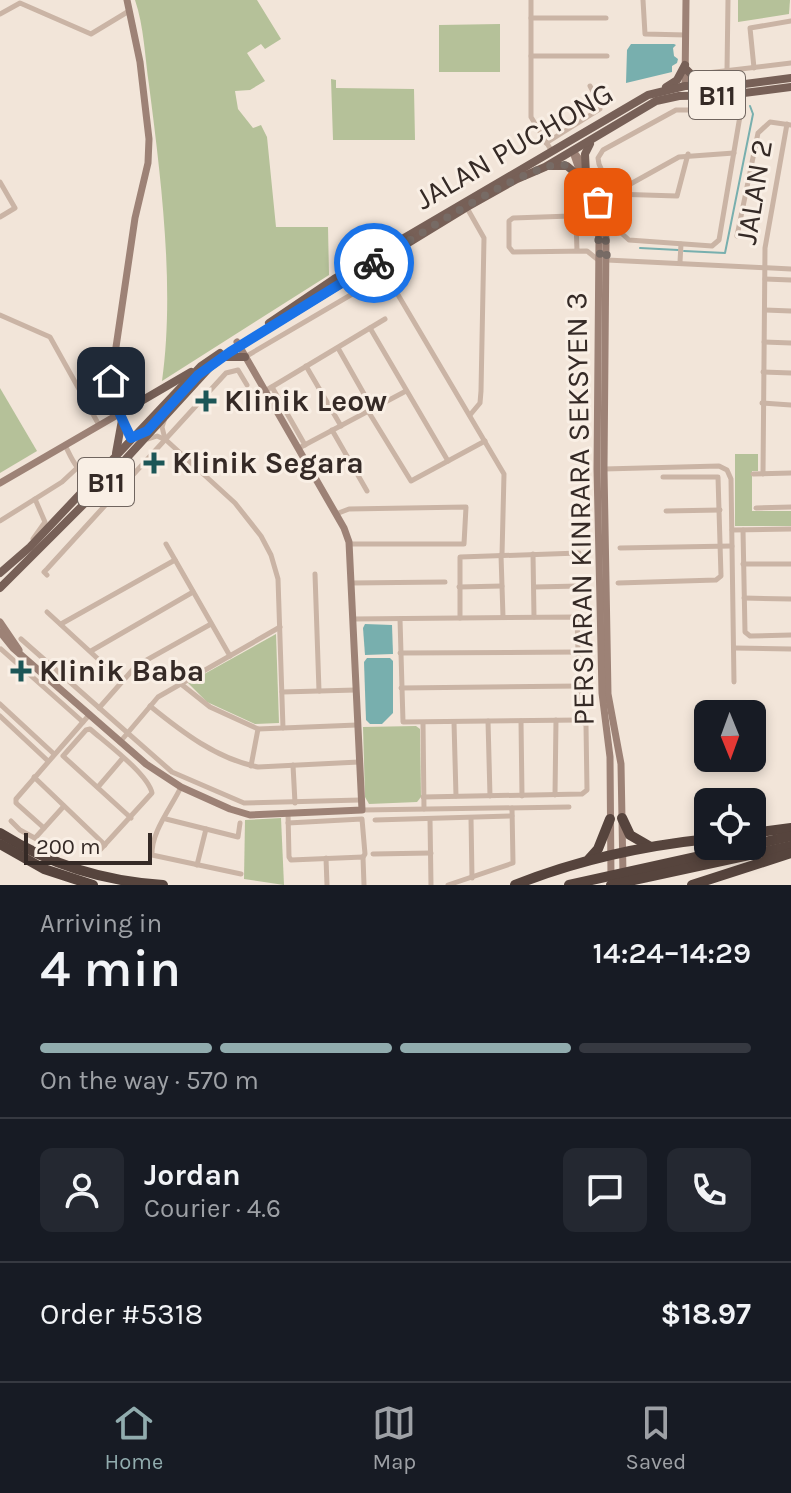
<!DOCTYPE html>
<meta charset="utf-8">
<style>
:root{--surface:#171b24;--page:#242831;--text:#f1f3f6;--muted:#9ea1a6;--line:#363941;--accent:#91acae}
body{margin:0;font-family:Karla,sans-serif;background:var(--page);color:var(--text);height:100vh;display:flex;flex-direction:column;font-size:30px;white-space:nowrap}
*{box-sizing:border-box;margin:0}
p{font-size:26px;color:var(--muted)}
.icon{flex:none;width:44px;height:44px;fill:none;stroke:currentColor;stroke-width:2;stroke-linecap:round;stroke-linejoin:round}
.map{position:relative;height:885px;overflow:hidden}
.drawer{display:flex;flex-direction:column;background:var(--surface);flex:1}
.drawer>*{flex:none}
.needle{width:52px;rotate:179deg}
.tools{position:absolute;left:694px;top:700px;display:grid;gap:16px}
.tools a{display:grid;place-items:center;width:72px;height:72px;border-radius:12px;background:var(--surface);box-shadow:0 4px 12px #0003;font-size:40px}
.scale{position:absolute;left:24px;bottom:20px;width:128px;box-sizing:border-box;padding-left:8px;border:4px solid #352a26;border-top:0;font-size:22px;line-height:28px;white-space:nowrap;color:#352a26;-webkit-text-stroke:6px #f9efe5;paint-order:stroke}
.pin{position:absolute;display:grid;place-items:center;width:68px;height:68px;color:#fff;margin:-34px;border-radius:16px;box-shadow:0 4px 12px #0006}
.courier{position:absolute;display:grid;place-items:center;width:80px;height:80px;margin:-40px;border:6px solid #1a73e8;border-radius:50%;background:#fff;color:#222;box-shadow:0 2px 10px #0007}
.head em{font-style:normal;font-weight:600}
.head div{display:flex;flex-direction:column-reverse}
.head{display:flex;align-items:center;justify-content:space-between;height:136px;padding:0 40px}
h1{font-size:52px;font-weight:600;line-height:60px}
.bar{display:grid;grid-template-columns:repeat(4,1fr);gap:12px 8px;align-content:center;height:96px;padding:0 40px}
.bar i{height:10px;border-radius:6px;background:var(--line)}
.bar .current{background:var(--accent)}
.bar p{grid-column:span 4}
.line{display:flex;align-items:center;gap:20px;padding:0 40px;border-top:2px solid var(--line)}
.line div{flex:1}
.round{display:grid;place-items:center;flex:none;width:84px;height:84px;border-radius:12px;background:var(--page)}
.dock{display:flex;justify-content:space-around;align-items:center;height:112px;border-top:2px solid var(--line);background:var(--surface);font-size:22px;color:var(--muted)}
.dock a{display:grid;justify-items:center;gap:4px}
.dock .current{color:var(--accent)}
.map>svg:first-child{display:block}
</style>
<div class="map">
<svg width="791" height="885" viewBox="0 0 791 885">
<rect width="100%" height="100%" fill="#f2e5d9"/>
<!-- green -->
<g fill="#b5c199">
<path d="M135 0H257L281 39 265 49 261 44 247 53 265 81 250 90 235 91 238 109 253 128 261 125 267 137 276 227H328L329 275 162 381C175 289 161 178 149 85 145 58 144 26 135 0Z"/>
<polygon points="738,0 790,0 789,14 738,22"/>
<polygon points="500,24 500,72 439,72 439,25"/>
<polygon points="331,79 336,80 336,88 414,89 415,140 333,140"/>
<polygon points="0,388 37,451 0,473"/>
<polygon points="735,454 758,454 758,471 752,471 752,511 791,511 791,526 735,526"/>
<polygon points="276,634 279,723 255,724 207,702 188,683"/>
<polygon points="416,726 420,729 421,797 417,802 369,804 365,797 363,727"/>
<polygon points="281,818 284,885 244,879 245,820"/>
</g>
<!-- water -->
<g fill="#78afae">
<polygon points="631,44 674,44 676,45 673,48 674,56 678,59 677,63 672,66 672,72 626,83 627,50"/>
<polygon points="365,624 392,625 393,654 365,655 363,628"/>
<polygon points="367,658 390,658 393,661 393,713 382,724 370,724 366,720 364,662"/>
</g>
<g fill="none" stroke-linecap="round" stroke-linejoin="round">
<!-- stream -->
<g stroke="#78afae" stroke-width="2">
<polyline points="640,248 678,250"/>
<polyline points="684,251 725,253 753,114 750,106"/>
</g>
<!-- street -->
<g stroke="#cab4a5" stroke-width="5">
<polyline points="531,0 531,117 551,150"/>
<polyline points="643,0 645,34 686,35"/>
<polyline points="0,14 20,3 91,34 129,11"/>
<polyline points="531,18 606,18"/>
<polyline points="531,56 607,56"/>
<polyline points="754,68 750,28 791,21"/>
<polyline points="727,71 728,0"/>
<polyline points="707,73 791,63"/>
<polygon points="676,110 735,110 740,116 719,240 712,246 629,240 619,231 617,205 599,164 598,158 603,150"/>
<polyline points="546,143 600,109 600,104 590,86"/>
<polyline points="0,182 15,208 0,217"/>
<polyline points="613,194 677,196 688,154"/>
<polyline points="598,202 679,157 734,153"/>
<polyline points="467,208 484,238 481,391 480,403 470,415"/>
<polyline points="737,236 758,133 770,122 791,125"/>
<polyline points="577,251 576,222 571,216 513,218 509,221 509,247 513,252 587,251 597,259"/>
<polyline points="607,260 791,269"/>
<polyline points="378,261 504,474 502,555"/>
<polyline points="680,262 681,244"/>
<polyline points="765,279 791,280"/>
<polyline points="765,310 791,311"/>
<polyline points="0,315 50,337 99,425"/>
<polyline points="370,328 448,461"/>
<polyline points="764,342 791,343"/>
<polyline points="338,348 372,408"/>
<polyline points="245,357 366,286"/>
<polyline points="306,366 341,426"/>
<polyline points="763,372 791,373"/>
<polyline points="272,387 305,445"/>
<polyline points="265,391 385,319"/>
<polyline points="762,403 791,405"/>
<polyline points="368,411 411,481 485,441"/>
<polyline points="165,418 162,427 165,439"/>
<polyline points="332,430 367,491"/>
<polyline points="148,439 157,436 166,440 235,503 261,536 271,555 278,579 283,728"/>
<path d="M65 445C72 459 77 475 95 476"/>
<polyline points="299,448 406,391"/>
<polyline points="604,469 719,466 727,470 731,479 734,682"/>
<polyline points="753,474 791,473"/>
<polyline points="763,474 765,248 787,124"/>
<polyline points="756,508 791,507"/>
<polyline points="666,511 720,510"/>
<polyline points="336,514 349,509 466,507 464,544 349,544"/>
<polyline points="0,521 62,482 77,468"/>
<polyline points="732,530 791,529"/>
<polyline points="743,530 745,632 750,636 791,635"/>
<polyline points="33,539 45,522 35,499"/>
<polyline points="166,544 230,656"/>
<polyline points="620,548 732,546"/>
<polyline points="533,554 534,617"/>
<polyline points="501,555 503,617"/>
<polyline points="743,564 791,564"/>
<polyline points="315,574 319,691"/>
<polyline points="47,575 44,572 47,569 226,373 238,370 247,385"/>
<polyline points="351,583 445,582"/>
<polyline points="618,583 716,580 721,576 718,477 663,477"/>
<polyline points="459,587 502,586"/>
<polyline points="534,587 580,586"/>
<polyline points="744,598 791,599"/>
<polyline points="47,612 122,681"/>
<polyline points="460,618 460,557 579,553"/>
<polyline points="353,619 577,617 580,720"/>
<polyline points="400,619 403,722 580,720"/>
<polyline points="61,624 175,560"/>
<polyline points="21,639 172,772 244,803 360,800"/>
<polyline points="734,648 791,649"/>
<polyline points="1,649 83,722"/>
<polyline points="91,651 193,592"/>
<polyline points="400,653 578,652"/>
<polyline points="181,684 210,707 258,729 357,725"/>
<polyline points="401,688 579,686"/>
<polyline points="282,692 356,690"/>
<polyline points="0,704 54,754"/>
<path d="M150 706C182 732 217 759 258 767L359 762"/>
<polyline points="99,708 136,666 211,624"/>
<polyline points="0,716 48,761"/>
<polyline points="488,721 490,796"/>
<polyline points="521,721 522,796"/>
<polyline points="454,722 456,796"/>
<polyline points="423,723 424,809"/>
<polyline points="120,742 158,697 280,627"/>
<polyline points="293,765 295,803"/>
<polyline points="251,766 258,729"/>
<polyline points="34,777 105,845"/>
<polyline points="98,787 122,759"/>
<path d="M181 787C171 808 151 832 152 855L241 874"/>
<polyline points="555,795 556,720"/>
<polyline points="423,797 582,794 587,790 586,725 580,720"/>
<polyline points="362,810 569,807"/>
<polyline points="288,813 289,857 291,860 363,857 364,885"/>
<polyline points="471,818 472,878"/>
<polyline points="166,819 238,837 240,823"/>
<polyline points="430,819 431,885"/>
<polyline points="375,820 512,816"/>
<polyline points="11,821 20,830 51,847"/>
<polyline points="288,823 362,819 365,854 363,857"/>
<polyline points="44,828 16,803 16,799 90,714"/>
<polyline points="36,837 64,806"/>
<path d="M99 851 152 793C148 774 106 743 90 729L86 730 63 756 131 818"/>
<polyline points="373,854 431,853"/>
<polyline points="326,858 327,885"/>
<polyline points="197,865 206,829"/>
<polyline points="448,885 513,863 512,808"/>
</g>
<!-- secondary -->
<g stroke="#9d8276" stroke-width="7">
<polyline points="127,0 140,62 149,139 148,163 135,218 111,381 119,414 131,438"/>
<polyline points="685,86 686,0"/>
<path d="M573 151C592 173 602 210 606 238L604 469 608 694 621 764 623 875"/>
<polyline points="573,152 592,206 599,238 597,469 602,693 610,757 611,879"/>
<polyline points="0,483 119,414"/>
<polyline points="0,622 19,650"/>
<polyline points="0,632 13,648 146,764 181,787 230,809 250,815 362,810 349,542 344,528 237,342"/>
</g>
<!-- primary -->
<g stroke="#776057" stroke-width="8">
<polyline points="685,68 698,81 706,85"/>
<polyline points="666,87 677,80 685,65"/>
<polyline points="550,166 567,166 580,177"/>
<polyline points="586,174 585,154 590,144"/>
<polyline points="269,323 334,279 648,95 685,86 737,85 791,78"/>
<polyline points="223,357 245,357"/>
<polyline points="119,414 191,372"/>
<polyline points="116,453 122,420"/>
<polyline points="0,573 30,547 201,366 220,353"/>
<polyline points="0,588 91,497 210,367 230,352 467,207 517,179 545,167 656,101 679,96 728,95 791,87"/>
</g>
<!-- highway -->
<g stroke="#56443d" stroke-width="10">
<polyline points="622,818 630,835 649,846"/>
<path d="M0 833C51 865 103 881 163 885"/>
<polyline points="752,833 791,828"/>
<polyline points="0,844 44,869 93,885"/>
<polyline points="752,845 791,836"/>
<polyline points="589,859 598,849 610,819"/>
<path d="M515 885C577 860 642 846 708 839"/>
<polyline points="569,885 746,846"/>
<polyline points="611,885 791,846"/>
<polyline points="692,885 791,853"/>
</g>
</g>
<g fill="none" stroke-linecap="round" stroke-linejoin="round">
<!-- done -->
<path stroke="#776b65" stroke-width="8" stroke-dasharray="0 14.4" d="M374 263C405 244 536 157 565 165 592 173 599 231 599 253L607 260 605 229 598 202"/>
<!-- route -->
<path stroke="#1a73e8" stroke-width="10" d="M111 381C113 402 122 419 131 438L147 431 198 375 230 352 374 263"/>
</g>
<!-- markers -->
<g fill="#1c5657" stroke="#f9efe5" stroke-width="3">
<path d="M202 389h8v8h8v8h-8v8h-8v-8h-8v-8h8z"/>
<path d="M150 451h8v8h8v8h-8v8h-8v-8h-8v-8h8z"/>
<path d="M17 659h8v8h8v8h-8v8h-8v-8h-8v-8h8z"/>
</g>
<g text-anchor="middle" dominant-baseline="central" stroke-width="6" stroke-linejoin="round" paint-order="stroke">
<!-- shield labels -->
<g fill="#f9efe5" stroke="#70655f" stroke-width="2">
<rect x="689" y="71" width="56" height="48" rx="6"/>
<rect x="78" y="458" width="56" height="48" rx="6"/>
</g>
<g font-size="28" font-weight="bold" fill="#352a26">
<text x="717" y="95">B11</text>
<text x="106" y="482">B11</text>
</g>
<!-- street labels -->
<g font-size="30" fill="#352a26" stroke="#f9efe5">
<text transform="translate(514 146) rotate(-30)">JALAN PUCHONG</text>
<text transform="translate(754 192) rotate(-81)">JALAN 2</text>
<text transform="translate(580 509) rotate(-91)">PERSIARAN KINRARA SEKSYEN 3</text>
</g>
<!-- poi labels -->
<g font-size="30" font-weight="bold" fill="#352a26" stroke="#f9efe5" text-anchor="start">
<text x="224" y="401">Klinik Leow</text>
<text x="172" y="463">Klinik Segara</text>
<text x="39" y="671">Klinik Baba</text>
</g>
</g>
</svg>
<div class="tools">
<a><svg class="needle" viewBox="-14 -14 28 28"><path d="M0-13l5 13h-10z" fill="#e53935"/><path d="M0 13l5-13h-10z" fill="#9ea1a6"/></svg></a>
<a><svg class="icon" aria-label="locate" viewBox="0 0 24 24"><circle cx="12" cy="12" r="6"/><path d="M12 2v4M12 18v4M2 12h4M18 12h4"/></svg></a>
</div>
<div class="scale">200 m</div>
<div class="pin" style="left:598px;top:202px;background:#ea580c"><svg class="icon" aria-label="bag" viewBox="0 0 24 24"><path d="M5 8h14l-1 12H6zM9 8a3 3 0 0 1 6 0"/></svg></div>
<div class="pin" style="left:111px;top:381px;background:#1f2937"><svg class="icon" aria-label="home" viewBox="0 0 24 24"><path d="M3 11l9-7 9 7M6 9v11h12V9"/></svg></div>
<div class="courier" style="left:374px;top:263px"><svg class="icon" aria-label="bike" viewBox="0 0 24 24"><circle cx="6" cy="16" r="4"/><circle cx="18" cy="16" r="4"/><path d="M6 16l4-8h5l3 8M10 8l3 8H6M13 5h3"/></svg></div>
</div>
<section class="drawer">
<div class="head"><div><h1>4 min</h1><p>Arriving in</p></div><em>14:24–14:29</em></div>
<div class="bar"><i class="current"></i><i class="current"></i><i class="current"></i><i></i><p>On the way · 570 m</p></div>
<div class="line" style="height:144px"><a class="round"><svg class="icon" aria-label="person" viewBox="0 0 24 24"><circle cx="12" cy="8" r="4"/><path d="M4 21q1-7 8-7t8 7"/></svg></a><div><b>Jordan</b><p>Courier · 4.6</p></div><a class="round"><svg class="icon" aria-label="chat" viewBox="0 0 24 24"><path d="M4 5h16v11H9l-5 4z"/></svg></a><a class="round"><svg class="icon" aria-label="phone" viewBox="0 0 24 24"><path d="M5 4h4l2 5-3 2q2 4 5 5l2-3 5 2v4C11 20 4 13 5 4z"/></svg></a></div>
<div class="line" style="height:104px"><div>Order #5318</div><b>$18.97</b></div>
</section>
<nav class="dock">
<a class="current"><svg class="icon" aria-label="home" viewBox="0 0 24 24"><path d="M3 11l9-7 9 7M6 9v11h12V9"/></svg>Home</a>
<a><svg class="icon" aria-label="map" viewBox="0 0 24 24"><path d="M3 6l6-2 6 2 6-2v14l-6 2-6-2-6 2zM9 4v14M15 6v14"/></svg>Map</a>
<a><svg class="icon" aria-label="saved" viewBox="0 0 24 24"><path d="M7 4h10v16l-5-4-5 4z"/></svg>Saved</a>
</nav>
